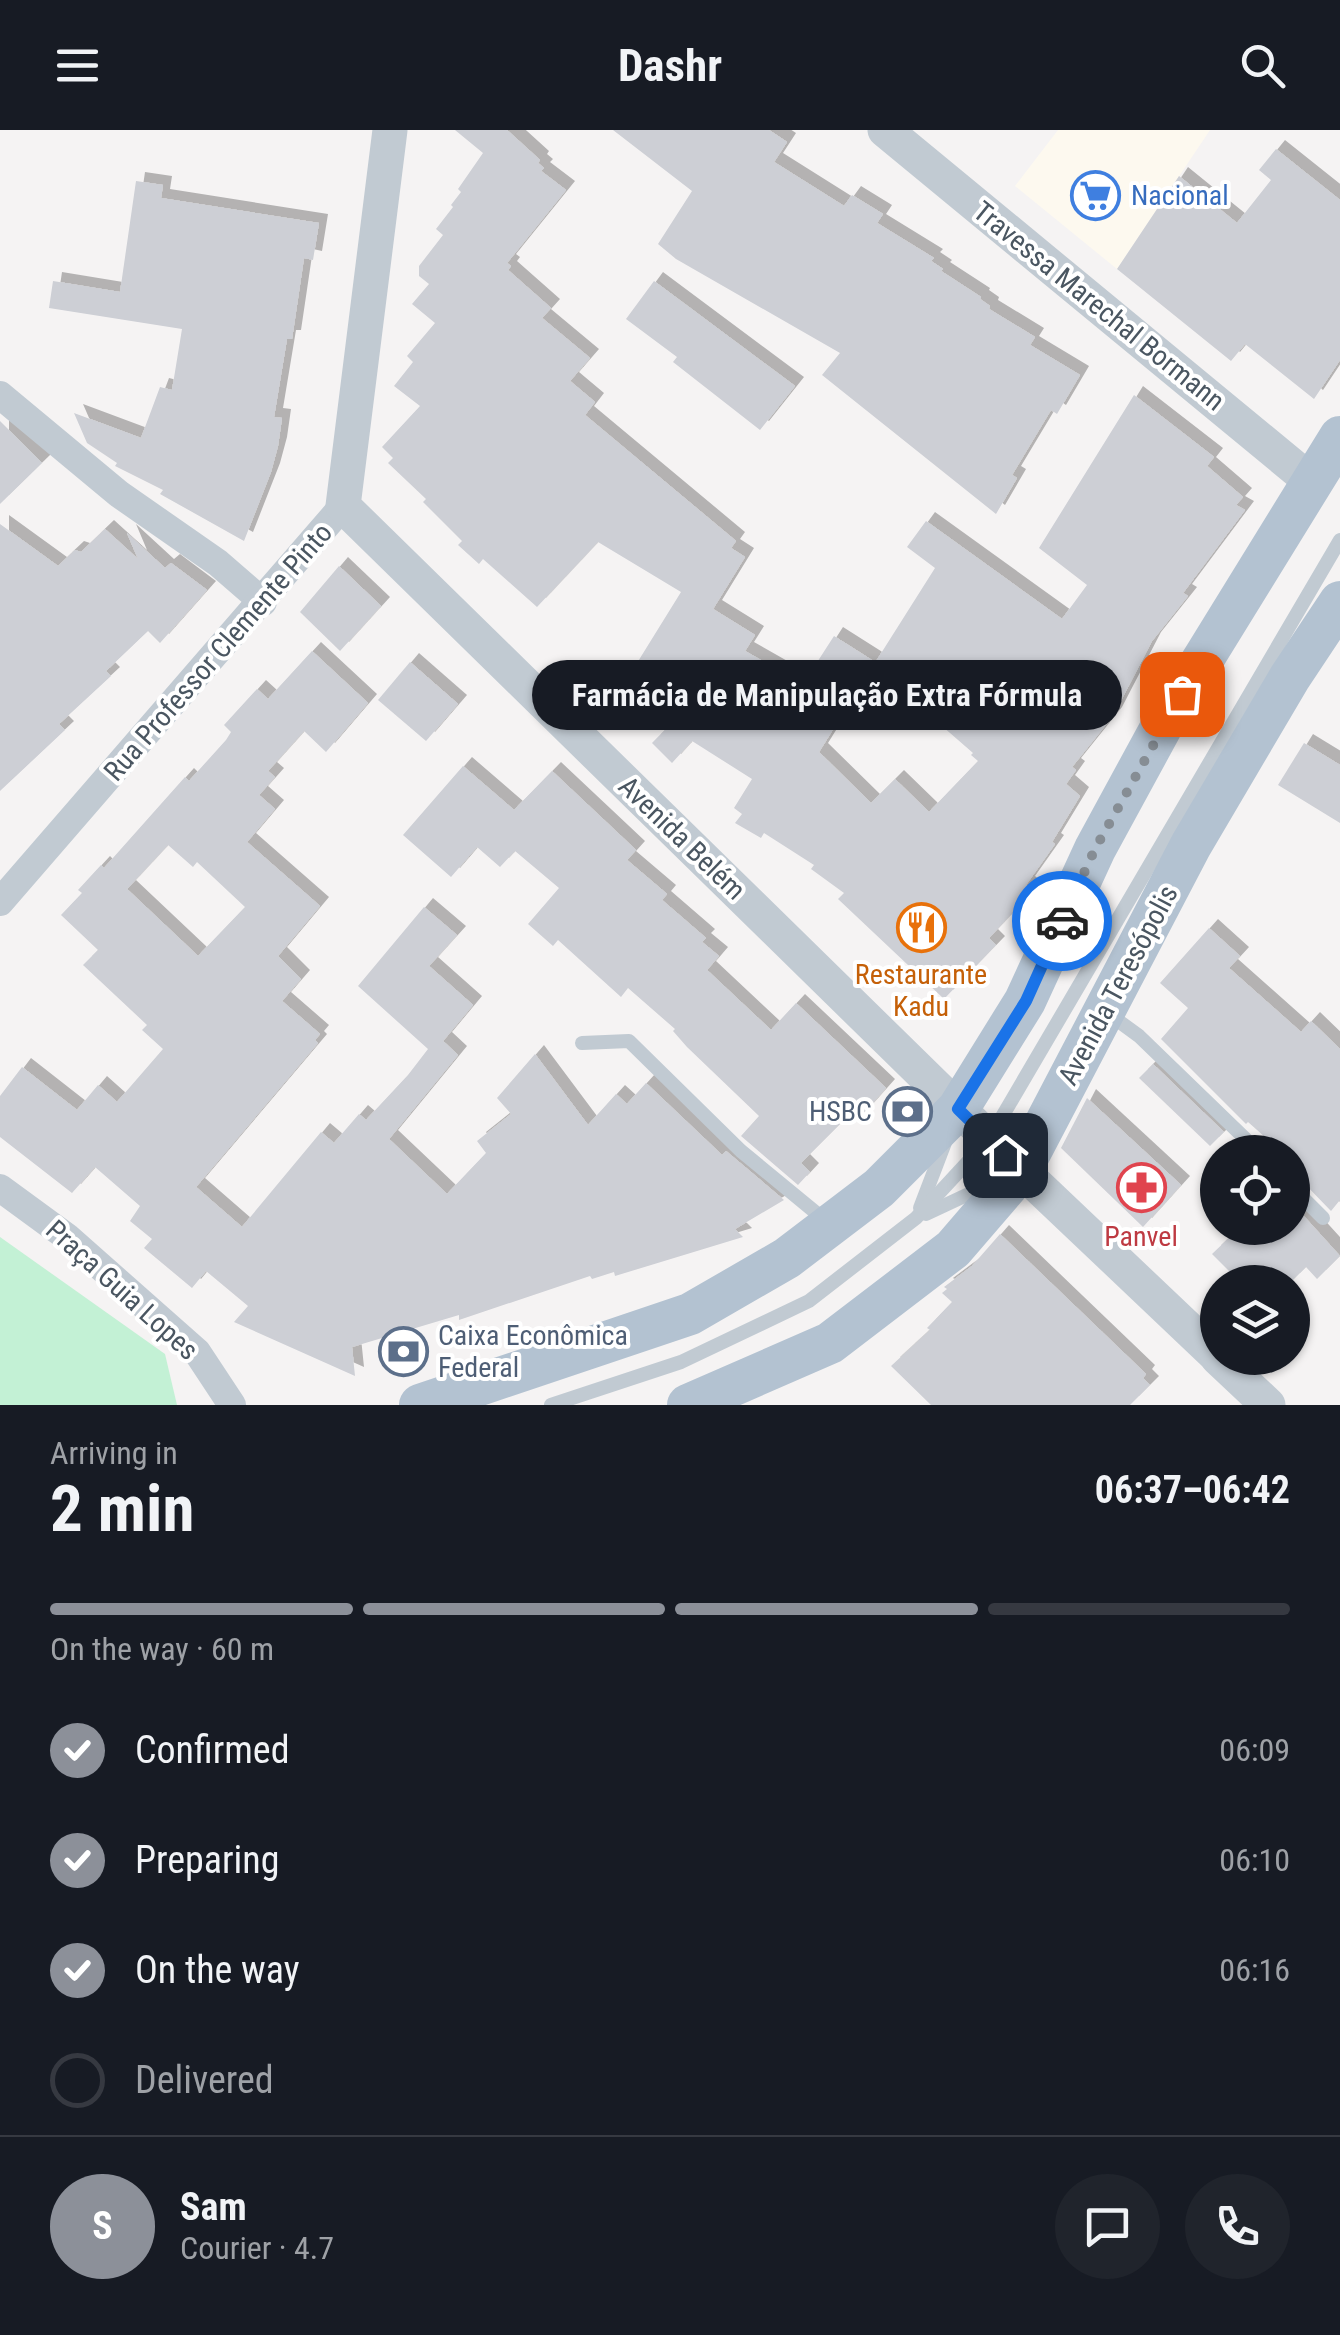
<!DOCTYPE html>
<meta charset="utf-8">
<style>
:root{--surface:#171b24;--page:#20242c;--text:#f1f3f6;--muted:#9ea1a6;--line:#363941;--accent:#8c9099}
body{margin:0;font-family:"Roboto Condensed",sans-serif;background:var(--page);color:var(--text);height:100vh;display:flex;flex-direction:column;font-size:38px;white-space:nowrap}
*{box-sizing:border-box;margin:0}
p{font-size:32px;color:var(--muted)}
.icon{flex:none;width:55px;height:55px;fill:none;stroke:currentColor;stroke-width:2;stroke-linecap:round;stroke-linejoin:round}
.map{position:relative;height:1275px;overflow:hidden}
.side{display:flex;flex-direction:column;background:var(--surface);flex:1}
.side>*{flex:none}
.controls{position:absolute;left:1200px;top:1005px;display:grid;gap:20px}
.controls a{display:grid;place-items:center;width:110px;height:110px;border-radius:50%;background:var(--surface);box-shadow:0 2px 8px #0004;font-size:50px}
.pin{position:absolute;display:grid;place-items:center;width:85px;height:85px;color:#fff;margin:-42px;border-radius:20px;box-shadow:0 5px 15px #0006}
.courier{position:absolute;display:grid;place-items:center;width:100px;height:100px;margin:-50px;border:8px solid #1a73e8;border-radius:50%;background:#fff;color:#222;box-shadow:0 2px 12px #0007}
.bubble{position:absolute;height:70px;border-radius:35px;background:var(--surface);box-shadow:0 2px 8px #0004;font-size:32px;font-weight:700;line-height:70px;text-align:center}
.overview em{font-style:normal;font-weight:700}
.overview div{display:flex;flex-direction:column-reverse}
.overview{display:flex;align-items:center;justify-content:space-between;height:170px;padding:0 50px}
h1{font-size:65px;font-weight:700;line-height:75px}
.bar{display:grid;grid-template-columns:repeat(4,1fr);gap:15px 10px;align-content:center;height:120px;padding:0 50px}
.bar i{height:12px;border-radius:8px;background:var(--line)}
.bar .selected{background:var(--accent)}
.bar p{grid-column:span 4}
.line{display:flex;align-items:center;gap:25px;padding:0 50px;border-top:2px solid var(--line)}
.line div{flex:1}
.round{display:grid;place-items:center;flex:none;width:105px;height:105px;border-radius:52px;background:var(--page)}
ol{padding:0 50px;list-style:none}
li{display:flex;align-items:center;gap:30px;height:110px}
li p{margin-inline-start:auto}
li .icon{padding:10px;border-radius:50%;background:var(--accent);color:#fff;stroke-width:4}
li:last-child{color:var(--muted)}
li i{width:55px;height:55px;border:5px solid var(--line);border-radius:50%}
header{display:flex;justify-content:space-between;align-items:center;height:130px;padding:0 50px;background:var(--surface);font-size:45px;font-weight:700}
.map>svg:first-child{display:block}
</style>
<header><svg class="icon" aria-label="menu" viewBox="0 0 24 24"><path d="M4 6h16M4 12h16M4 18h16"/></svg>Dashr<svg class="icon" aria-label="search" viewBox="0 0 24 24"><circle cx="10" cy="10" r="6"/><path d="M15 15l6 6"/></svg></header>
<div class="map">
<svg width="1340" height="1275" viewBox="0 0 1340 1275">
<defs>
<filter id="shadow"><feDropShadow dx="9" dy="-9" stdDeviation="0" flood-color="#0004"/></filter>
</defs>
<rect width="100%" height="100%" fill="#f5f3f3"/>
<!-- commercial -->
<polygon fill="#fdf9ef" points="1058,0 1210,0 1117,139 1015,56"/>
<!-- green -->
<polygon fill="#c3f1d5" points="0,1107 165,1224 177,1275 0,1275"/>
<!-- building -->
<g fill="#cdcfd5" fill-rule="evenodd" filter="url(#shadow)">
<polygon points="455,0 507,0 540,30 538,33 544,38 541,41 566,60 507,133 511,136 508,140 551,178 542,188 590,228 570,251 595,272 585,285 736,411 731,418 745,427 713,479 755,505 745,521 803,554 834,506 875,532 819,622 871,673 895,649 929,682 978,631 971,625 973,623 873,536 935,438 907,417 926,391 1062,489 1087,455 1039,418 1134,265 1214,327 1207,336 1243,367 1236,375 1245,380 1183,463 1188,466 1152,511 1113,586 1072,637 1076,640 1066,654 1080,666 1052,712 1055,714 1026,755 1033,761 989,808 996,815 944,869 838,769 844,763 811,739 814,735 764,703 761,708 735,693 742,684 734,678 752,649 692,611 672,633 652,613 695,569 637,533 681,462 598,412 537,477 483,429 479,434 458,415 462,411 423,372 426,369 388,333 393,328 382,317 420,276 394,256 413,232 407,226 435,193 412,174 429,154 419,146 419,136 443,105 436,99 453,77 451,75 461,62 458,59 483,23"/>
<polygon points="613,0 769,0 787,12 774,32 844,76 852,65 883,84 877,93 934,128 931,131 943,139 941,141 981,167 980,169 990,176 989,179 1035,207 1030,215 1080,245 1057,284 1051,280 1012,345 1017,348 996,384 822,245 840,223 676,129 658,114 692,61"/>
<polygon points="1276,19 1340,70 1340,230 1314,269 1245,214 1231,231 1117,139 1179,46 1237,93 1271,50 1259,40"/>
<polygon points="136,51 163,55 161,68 319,93 313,130 304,128 292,209 287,209 274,287 282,288 278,316 271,342 244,411 160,364 163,360 115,336 117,333 87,313 74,283 141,308 160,257 172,260 182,199 49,178 53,151 120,162"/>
<polygon points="654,151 795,256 760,300 673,232 677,227 626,189"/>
<polygon points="0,291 42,333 0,374"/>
<polygon points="0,394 58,436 75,420 81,422 105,399 138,429 127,403 165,438 171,433 207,460 160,513 148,501 106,541 111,546 59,594 65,600 0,661"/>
<polygon points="339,436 381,476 340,521 300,482"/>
<path d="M312 521 368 573 326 622 304 601 268 641 275 647 259 665 275 679 247 712 320 776 278 826 301 849 282 871 320 904 315 910 318 913 196 1057 242 1097 321 1002 334 1013 359 984 366 990 408 945 428 919 358 856 424 777 457 805 429 836 473 875 443 911 458 925 389 1009 447 1064 486 1023 477 1011 511 984 497 968 535 924 588 995 616 964 627 974 646 953 722 1025 726 1021 784 1070 735 1099 743 1107 615 1146 614 1142 592 1149 590 1146 459 1190V1185L352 1217 355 1246 234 1192 248 1176 206 1141 192 1158 144 1118 152 1109 130 1091 140 1076 95 1037 72 1063 0 1007V966L22 937 77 980 98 955 117 972 163 919 142 900 147 895 83 835 98 820 61 785 82 763 78 760 101 735 104 738 185 647 189 651 226 610 231 602 224 595 257 559 268 569ZM168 715 193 737 197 732 245 777 198 826 127 759Z"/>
<polygon points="410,532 458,574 426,611 378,570"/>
<polygon points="1304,613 1340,635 1340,693 1278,655"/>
<polygon points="463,636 514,680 552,641 636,720 627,730 667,764 662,770 706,808 702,812 719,826 707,840 771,900 796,873 886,958 862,985 855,979 801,1033 810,1042 798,1055 741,1006 759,986 687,917 673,901 675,899 628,858 621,867 558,810 553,816 528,794 559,758 515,721 500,737 477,717 451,747 403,705"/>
<polygon points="1209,798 1240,826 1229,838 1301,902 1311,891 1340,919 1340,1070 1331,1081 1300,1049 1292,1047 1292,1022 1282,1022 1248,992 1246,994 1161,909 1188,878 1160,853"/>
<polygon points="1153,934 1224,1002 1210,1016 1139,948"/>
<polygon points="1087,968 1181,1055 1143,1097 1061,1018"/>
<polygon points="1292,1073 1340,1126 1317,1149 1306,1137 1291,1152 1240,1152 1212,1124 1234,1103 1240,1109 1251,1098 1292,1098"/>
<polygon points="1000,1104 1146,1244 1143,1248 1150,1255 1130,1275 931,1275 891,1236 930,1200 927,1198 952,1172 942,1163 947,1159 944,1157 972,1136"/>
</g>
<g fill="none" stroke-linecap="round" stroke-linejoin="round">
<!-- service -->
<g stroke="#c1cad2" stroke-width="14">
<polyline points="1109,884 1139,906 1259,1022"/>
<polyline points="582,913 629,911 741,1021 826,1091"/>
<polyline points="1292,1057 1323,1088"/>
<polyline points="920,1078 946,1010"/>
<polyline points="926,1084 988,1055"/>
<polyline points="551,1275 681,1232 809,1171 916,1088 989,1009 1340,410"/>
</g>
<!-- minor -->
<g stroke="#c1cad2" stroke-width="28">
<polyline points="0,265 119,364 218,433 263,472"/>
<polyline points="0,772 343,376"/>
<polyline points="0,1058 67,1107 197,1222 232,1275"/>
</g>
<!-- tertiary -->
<g stroke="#c1cad2" stroke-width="35">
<polyline points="390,0 343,376 1021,1040 1218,1227"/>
<polyline points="885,0 1313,353"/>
<polyline points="1218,1228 1268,1275"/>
</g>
<!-- primary -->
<g stroke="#b3c2d1" stroke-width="42">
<polyline points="420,1275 690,1184 787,1128 879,1058 958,979 1025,871 1095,719 1163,594 1340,307"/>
<polyline points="688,1275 830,1213 953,1119 1021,1040 1191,715 1290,547 1340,472"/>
</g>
</g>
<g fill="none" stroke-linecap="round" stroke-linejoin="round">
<!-- done -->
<polyline stroke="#868d94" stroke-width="10" stroke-dasharray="0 18" points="1062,791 1095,719 1182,564"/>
<!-- route -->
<polyline stroke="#1a73e8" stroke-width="12" points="1005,1025 958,979 1026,871 1062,791"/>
</g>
<!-- icons -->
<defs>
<symbol id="supermarket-ring" viewBox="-11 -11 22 22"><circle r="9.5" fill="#fff" stroke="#3f7fe0" stroke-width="1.5"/><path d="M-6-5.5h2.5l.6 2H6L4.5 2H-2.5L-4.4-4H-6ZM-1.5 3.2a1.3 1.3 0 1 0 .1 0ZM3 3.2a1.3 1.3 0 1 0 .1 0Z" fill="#3f7fe0"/></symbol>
<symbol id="restaurant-ring" viewBox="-11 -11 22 22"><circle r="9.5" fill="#fff" stroke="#e8710a" stroke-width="1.5"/><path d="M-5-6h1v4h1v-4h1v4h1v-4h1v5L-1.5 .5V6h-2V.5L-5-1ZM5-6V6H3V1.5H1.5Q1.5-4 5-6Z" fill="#e8710a"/></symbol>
<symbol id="bank-ring" viewBox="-11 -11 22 22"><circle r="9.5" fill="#fff" stroke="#5c6f8a" stroke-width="1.5"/><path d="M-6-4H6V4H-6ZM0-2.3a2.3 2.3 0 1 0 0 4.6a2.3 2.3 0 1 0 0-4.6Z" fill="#5c6f8a"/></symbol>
<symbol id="pharmacy-ring" viewBox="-11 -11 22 22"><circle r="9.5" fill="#fff" stroke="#e0444e" stroke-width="1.5"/><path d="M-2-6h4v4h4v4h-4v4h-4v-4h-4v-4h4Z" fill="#e0444e"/></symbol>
</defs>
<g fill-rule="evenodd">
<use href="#supermarket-ring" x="1068" y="38" width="55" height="55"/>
<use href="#restaurant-ring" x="894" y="770" width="55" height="55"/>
<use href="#bank-ring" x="880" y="954" width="55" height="55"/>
<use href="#pharmacy-ring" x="1114" y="1030" width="55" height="55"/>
<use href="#bank-ring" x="376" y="1194" width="55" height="55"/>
</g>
<g text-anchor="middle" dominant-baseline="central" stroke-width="8" stroke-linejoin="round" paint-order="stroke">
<!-- shop labels -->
<g font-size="28" fill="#366cbe" stroke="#fff" text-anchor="start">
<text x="1131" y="65">Nacional</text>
</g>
<!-- street labels -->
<g font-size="28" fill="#4a5661" stroke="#fff">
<text transform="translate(1099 176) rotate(39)">Travessa Marechal Bormann</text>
<text transform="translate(218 522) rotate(-49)">Rua Professor Clemente Pinto</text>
<text transform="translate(682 708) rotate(44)">Avenida Belém</text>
<text transform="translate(1118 855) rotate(-62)">Avenida Teresópolis</text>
<text transform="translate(122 1160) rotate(42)">Praça Guia Lopes</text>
</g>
<!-- food labels -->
<g font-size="28" fill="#c56008" stroke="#fff">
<text x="921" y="844">Restaurante<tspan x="921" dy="32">Kadu</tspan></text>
</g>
<!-- service labels -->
<g font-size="28" fill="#4e5e75" stroke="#fff" text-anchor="end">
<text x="872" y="981">HSBC</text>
<text x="438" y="1205" text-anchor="start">Caixa Econômica<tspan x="438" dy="32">Federal</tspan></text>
</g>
<!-- health labels -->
<g font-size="28" fill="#be3a42" stroke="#fff">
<text x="1141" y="1106">Panvel</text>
</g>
</g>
</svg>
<div class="controls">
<a><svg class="icon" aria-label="locate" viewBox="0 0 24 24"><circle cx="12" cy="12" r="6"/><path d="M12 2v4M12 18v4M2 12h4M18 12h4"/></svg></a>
<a><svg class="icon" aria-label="layers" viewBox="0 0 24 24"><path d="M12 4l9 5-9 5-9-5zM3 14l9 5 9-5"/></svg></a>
</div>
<div class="pin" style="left:1182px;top:564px;background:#ea580c"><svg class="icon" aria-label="bag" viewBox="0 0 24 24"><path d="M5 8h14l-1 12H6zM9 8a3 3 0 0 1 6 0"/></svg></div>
<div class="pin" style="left:1005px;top:1025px;background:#1f2937"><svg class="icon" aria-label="home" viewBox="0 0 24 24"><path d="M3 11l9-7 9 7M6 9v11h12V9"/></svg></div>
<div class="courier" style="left:1062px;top:791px"><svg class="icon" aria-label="car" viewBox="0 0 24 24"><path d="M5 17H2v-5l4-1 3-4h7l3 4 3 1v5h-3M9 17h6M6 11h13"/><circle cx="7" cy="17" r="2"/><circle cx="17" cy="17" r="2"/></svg></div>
<div class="bubble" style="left:532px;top:530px;width:590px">Farmácia de Manipulação Extra Fórmula</div>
</div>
<section class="side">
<div class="overview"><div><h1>2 min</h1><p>Arriving in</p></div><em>06:37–06:42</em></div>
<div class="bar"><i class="selected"></i><i class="selected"></i><i class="selected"></i><i></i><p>On the way · 60 m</p></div>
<ol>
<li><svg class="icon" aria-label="check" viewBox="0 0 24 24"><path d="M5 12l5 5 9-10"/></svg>Confirmed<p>06:09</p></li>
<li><svg class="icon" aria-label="check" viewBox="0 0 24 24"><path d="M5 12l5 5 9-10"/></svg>Preparing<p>06:10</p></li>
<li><svg class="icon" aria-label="check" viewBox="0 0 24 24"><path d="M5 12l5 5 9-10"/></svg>On the way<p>06:16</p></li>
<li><i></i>Delivered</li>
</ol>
<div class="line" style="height:180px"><b class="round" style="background:var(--accent);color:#fff">S</b><div><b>Sam</b><p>Courier · 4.7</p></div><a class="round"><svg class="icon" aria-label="chat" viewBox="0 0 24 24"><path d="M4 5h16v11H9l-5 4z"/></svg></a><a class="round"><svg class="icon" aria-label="phone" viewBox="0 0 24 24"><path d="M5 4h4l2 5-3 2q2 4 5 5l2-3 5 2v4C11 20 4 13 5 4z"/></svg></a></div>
</section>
